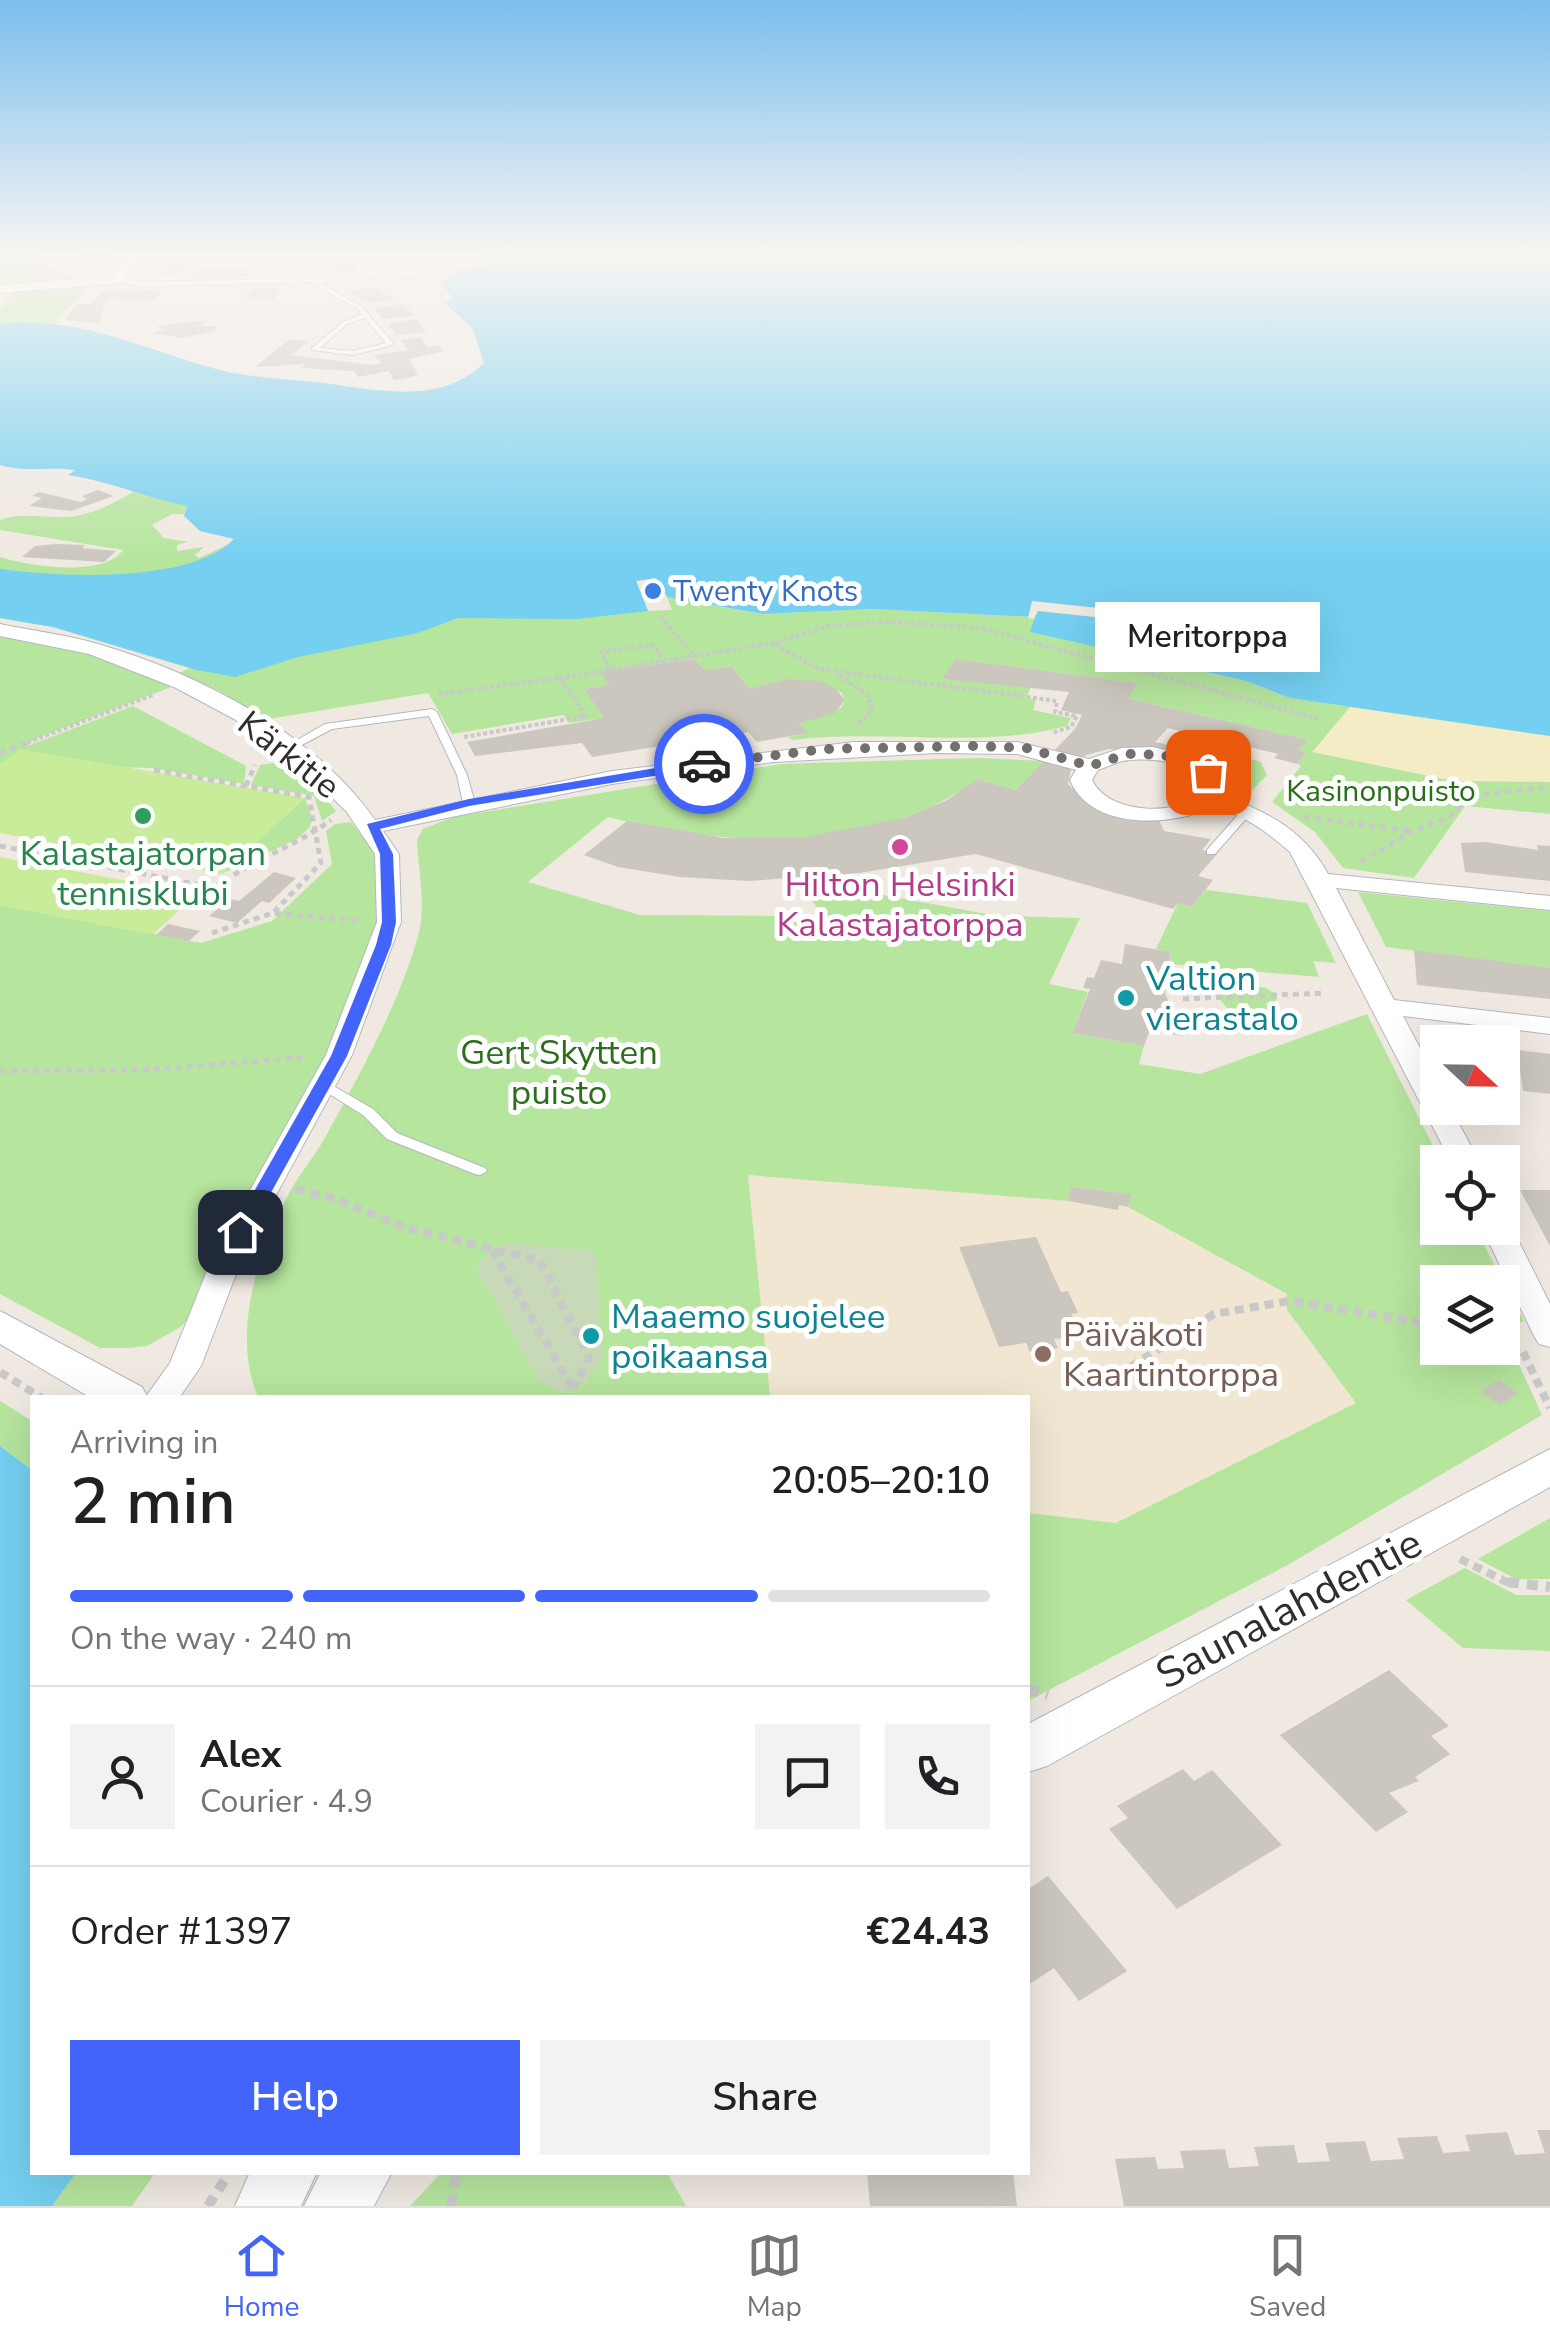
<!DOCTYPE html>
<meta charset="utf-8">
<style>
:root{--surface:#fff;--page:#f2f2f2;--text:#202124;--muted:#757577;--line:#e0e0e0;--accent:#4264fb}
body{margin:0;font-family:"Nunito Sans",sans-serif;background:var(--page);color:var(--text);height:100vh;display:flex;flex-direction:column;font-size:38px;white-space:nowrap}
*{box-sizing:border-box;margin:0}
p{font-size:32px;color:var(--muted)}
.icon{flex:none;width:55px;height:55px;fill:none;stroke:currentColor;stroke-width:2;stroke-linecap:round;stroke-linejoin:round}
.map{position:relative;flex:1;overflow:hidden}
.sheet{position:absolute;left:30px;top:1395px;width:1000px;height:780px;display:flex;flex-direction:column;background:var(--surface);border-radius:0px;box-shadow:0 10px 40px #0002}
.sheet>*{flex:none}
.needle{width:65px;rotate:112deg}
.fabs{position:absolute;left:1420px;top:1025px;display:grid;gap:20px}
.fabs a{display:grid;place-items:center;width:100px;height:100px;border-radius:0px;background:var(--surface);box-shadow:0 10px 40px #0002;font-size:50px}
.pin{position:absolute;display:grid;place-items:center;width:85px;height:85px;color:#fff;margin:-42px;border-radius:20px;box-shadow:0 5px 15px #0006}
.courier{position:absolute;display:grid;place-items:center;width:100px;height:100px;margin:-50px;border:8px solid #4264fb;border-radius:50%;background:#fff;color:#222;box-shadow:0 2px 12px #0007}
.bubble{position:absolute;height:70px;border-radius:0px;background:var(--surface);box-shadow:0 10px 40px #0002;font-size:32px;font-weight:600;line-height:70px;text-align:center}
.head em{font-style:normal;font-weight:600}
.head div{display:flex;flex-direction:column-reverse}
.head{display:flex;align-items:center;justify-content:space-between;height:170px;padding:0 40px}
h1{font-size:65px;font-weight:600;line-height:75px}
.bar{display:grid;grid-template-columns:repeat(4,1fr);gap:15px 10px;align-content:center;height:120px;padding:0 40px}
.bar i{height:12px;border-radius:8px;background:var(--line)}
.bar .active{background:var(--accent)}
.bar p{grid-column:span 4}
.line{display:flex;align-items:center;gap:25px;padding:0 40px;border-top:2px solid var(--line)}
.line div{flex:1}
.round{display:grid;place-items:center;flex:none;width:105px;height:105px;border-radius:0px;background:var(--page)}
.primary-button{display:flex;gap:20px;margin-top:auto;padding:20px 40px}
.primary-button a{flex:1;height:115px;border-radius:0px;background:var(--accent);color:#fff;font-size:40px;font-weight:600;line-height:115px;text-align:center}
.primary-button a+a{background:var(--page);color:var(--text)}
.tab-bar{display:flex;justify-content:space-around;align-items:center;height:140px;border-top:2px solid var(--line);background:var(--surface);font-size:28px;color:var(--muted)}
.tab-bar a{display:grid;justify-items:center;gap:5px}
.tab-bar .active{color:var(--accent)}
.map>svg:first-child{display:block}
</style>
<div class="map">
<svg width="1550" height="2206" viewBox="0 0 1550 2206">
<rect width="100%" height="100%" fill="#efe9e1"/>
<!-- education -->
<polygon fill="#f0e6d1" points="747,1175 1067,1201 1071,1187 1131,1194 1129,1207 1287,1295 1287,1311 1357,1404 1116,1523 1028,1513 1028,1398 770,1397"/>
<!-- green -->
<g fill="#b6e59e" fill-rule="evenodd">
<polygon points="0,254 39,254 37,258 89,287 57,320 60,323 0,324 0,310 13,292 0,280"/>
<path d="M133 492 187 506 184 514H172L152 525 164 538 188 542 177 545V551L204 547 195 555 199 558 227 545 234 571 0 582V557C28 566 104 578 123 550L0 530V520C20 513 36 517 57 517 85 518 110 506 133 492Z"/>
<path d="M546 578H635L648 611 672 610 667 597 762 614 871 609 1036 617 1031 632 1246 681 1290 698 1550 736V814L1465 806 1414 878 1343 868 1315 832 1272 802 1301 766 1297 764 1306 752 1299 750 1307 740 1129 699 1135 683 955 659 943 679 1031 687 1026 698 1036 700 1033 710 1071 718 1067 726C978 750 884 728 792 740L788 737 807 733 799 723 841 708 845 700 841 692 803 680 750 689 731 666 705 670 694 659 601 672 609 685 585 689 604 718 569 723 564 715 452 734 428 693 262 720 222 692 180 673 189 668 53 627 0 618V597L67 598 130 611 133 617 197 636 269 649 394 621 509 584Z"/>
<polygon points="0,635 84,651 179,684 34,739 27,746 133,706 246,766 244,784 152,768 0,764"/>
<polygon points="1198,749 1227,761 1232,754 1261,762 1267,775 1252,790 1246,790 1236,771"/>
<path d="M977 758 1045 761 1016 790 977 779C875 856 725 847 608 817L528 882 640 915 826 916 806 895 845 888 998 916 1080 918 1049 984 1088 992 1072 1033 1144 1046 1139 1064 1200 1074 1367 1014 1441 1162H1438V1228H1475L1524 1321 1503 1330 1542 1415 1286 1566 1028 1701V1513L1116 1523 1356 1403 1287 1310V1294L1128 1207 1130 1194 1071 1187 1068 1201 748 1175 770 1397H258C232 1335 256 1258 286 1199 297 1176 315 1157 327 1134 359 1076 403 996 419 932 426 905 418 867 417 840L423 829 453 817 780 764ZM476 1266 586 1383 561 1391 539 1381ZM1438 1282H1502V1348H1438Z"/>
<polygon points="294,760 336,811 322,821 314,796 251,785 260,765"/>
<polygon points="305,798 312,818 310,827 297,839 221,874"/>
<polygon points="351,822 373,850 382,914 334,1052 211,1292 182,1326 147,1346 128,1348 100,1348 0,1294 0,905 201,943 272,921 332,864 326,831 335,824"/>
<polygon points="1206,890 1307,903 1336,963 1313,961 1319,977 1170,964 1171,952 1156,949 1178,903 1192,907"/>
<polygon points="1358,892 1550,911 1550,968 1386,947"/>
<polygon points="1247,985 1266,988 1277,995 1275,1014 1244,1020 1233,1016 1219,998 1228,988"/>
<polygon points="0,1401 32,1421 32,1470 0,1446"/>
<polygon points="1550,1518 1550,1579 1516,1579 1478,1559"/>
<polygon points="1465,1568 1516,1595 1550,1595 1550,1651 1463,1648 1406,1600"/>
<polygon points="442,2172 667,2173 686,2206 410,2206"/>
<polygon points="76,2173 155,2173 132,2206 52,2206"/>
</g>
<!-- sand -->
<polygon fill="#f3ecc5" points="1350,707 1550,736 1550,782 1453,781 1312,752"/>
<!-- cemetery -->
<polygon fill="#c8d9b8" points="510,1243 596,1251 602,1357 586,1383 561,1391 539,1382 476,1266 492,1250"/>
<!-- pitch -->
<g fill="#c9ec9a">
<polygon points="20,749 305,798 221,874 0,833 0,764"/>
<polygon points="0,857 197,894 152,935 0,905"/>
</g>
<!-- water -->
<g fill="#75cff0">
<path d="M477 254H1550V736L1290 698 1246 681 1030 632 1035 617 871 609 763 614 667 597 656 578 636 581 648 611 577 619 458 618 418 633 298 657 235 677 197 670 53 627 0 618V569C59 577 190 584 234 539L200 531 184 516 187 506C146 498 109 481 68 475L75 470C48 466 27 473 0 465V324C78 315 143 349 216 369 248 378 282 378 315 382 371 388 438 408 484 363L473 329 445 303 452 298 441 283 462 269 490 266Z"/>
<polygon points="0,1446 32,1470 32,2172 76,2173 52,2206 0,2206"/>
</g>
<!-- pier -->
<polygon fill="#efe9e1" points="1032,601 1174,616 1170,625 1038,611 1034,619 1028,618"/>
<!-- building -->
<g fill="#cbc7bf">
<polygon points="76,254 109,254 104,262 70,262"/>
<polygon points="324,262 358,262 354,273 321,271"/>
<polygon points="165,263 178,263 187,265 181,276 157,276"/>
<polygon points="254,267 248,276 191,277 195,268"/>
<polygon points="372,287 396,299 371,303 347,292"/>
<polygon points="253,288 276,288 277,292 274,299 244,299"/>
<polygon points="162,291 155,300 106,299 99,323 64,320 77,304 92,304 102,292"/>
<polygon points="404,304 414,316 383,319 374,308"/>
<polygon points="416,319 427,332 397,335 388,324"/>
<polygon points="206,320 202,326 217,326 214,331 182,338 151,333 164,330 156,326"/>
<polygon points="420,337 428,347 438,345 444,351 409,359 418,375 402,379 394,380 389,371 358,377 354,371 301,368 307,364 255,367 290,339 308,341 291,355 371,365 381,363 374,355 409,350 400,340"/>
<polygon points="98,490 114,496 71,511 29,506 42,498 32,496 39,492 81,502 87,499 82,496"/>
<polygon points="56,544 85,545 82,548 116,551 104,562 22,557 35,546"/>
<polygon points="694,659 705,670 731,666 750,689 788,679 818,681 834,687 845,700 834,714 799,723 808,733 757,742 748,732 592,757 582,743 475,756 467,742 604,718 584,689 609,685 600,672"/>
<polygon points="955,659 1136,683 1129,699 1308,740 1299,750 1306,752 1297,764 1274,758 1278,754 1168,728 1155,742 1182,748 1178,753 1109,749 1086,755 1072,765 1068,784 1091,806 1139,820 1159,820 1164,831 1211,839 1202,850 1217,854 1198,876 1213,880 1192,907 1178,903 1173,909 976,854 859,873 749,881 680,877 618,867 584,855 627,821 724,838 805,837 904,818 947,800 977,779 1016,790 1075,729 1082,715 1061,710 1069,692 942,679"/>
<polygon points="1486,842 1538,850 1537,845 1550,846 1550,881 1465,872 1461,843"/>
<polygon points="274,872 296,878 269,903 262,901 237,923 209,916 230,899 239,901"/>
<polygon points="168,924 200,931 189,941 156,935"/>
<polygon points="1125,944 1171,952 1165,993 1183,1036 1150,1030 1144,1046 1072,1033 1090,989 1083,988 1087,977 1094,978 1101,960 1122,964"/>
<polygon points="1414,950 1550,968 1550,999 1417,985"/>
<polygon points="1517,1050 1550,1054 1550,1094 1523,1091"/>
<polygon points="1071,1187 1131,1194 1128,1207 1119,1205 1118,1210 1068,1201"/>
<polygon points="1520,1190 1550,1190 1550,1246"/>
<polygon points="1036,1237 1061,1292 1068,1291 1078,1313 1071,1314 1077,1326 1085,1325 1090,1335 1054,1339 1058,1348 1030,1352 1026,1343 999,1347 959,1247"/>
<polygon points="1499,1380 1518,1394 1499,1405 1481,1391"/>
<polygon points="1389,1670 1449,1726 1431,1736 1450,1754 1415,1777 1419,1781 1389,1793 1408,1812 1376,1832 1280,1735"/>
<polygon points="1183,1769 1194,1781 1212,1770 1282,1845 1177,1909 1109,1829 1128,1818 1117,1806"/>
<polygon points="1048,1876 1127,1971 1079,2001 1054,1968 1028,1985 1028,1889"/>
<polygon points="1537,2130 1550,2130 1550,2206 1124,2206 1115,2159 1155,2157 1158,2169 1184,2168 1180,2151 1225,2149 1229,2168 1259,2166 1254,2147 1294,2145 1298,2163 1330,2161 1325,2143 1365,2141 1371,2161 1404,2159 1397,2138 1437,2136 1443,2153 1470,2151 1465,2135 1507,2132 1515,2155 1545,2153"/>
<polygon points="867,2172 1013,2172 1017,2206 870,2206"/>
</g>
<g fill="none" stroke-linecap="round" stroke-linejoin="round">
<defs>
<g id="lane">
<path d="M338 278 340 281 319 282 362 307 393 343V345L353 355 312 350V348L343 322 362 314 358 309 310 282 141 286 114 280 117 278 141 282ZM365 318 386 343 353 351 320 348 347 324Z"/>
<polygon points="432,709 437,712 467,775 475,803 473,805 465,805 463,803 457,775 429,716 332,729 294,749 286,749 285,747 325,724"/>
<polygon points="1247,808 1251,809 1251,813 1215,854 1207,854 1207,850 1243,809"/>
<polygon points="323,1080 373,1109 397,1133 485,1168 487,1171 480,1175 475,1174 387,1139 363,1115 318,1087 316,1084 318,1081"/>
</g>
<g id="street">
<polygon points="134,254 146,254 122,283 0,293 0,285 113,276"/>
<path d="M0 624C33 631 67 635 98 644 198 673 314 733 375 820L612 771 854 742H1017L1089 759 1122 748 1153 747 1201 759 1221 772 1230 787 1225 797C1268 811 1306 833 1328 874L1550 896V910L1336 888 1394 1000 1550 1018V1034L1403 1016 1438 1082V1108H1451L1479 1162H1451L1290 852C1271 835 1243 813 1216 809 1208 807 1196 814 1187 816 1148 825 1088 824 1070 780L1076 770 1017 754 936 753 773 762 612 784 383 831 399 854 401 922 352 1055 243 1256 201 1366 179 1398H145L170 1363 213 1256 326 1055 377 922 375 854 346 811 283 751 234 719 176 688 89 654 0 636ZM1122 761C1151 757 1191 760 1208 787 1187 818 1108 816 1092 780L1098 770Z"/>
<polygon points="1502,1220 1512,1228 1550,1304 1550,1347 1539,1344 1534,1336 1482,1228 1502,1228"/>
</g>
<g id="secondary">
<polygon points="0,1311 142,1387 148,1398 91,1398 0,1344"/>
<polygon points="1550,1449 1550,1487 1047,1766 1028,1772 1028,1724"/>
<polygon points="250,2172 317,2172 301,2206 235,2206"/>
<polygon points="321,2172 392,2172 374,2206 304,2206"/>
</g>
</defs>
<!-- lane casing -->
<use href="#lane" stroke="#b4b7c1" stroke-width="2"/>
<!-- street casing -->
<use href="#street" stroke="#b4b7c1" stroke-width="2"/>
<!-- secondary casing -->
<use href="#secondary" stroke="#b4b7c1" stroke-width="2"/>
<!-- path-far3 -->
<g stroke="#c9c9c9" stroke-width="4" stroke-dasharray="4 2.5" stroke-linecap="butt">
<polyline points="354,280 431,278"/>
<polyline points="660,616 694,656 774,643 830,626 889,622 980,628 1320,719"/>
<polyline points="775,644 819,669 1057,701 1055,712 1077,716 1071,727 1051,733"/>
<polyline points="611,670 664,661"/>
<polyline points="839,675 868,696 872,709 857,726"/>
<polyline points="438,694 560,678"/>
<polyline points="464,737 586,716 560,678 611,670 601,652 654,645 664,661 693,656"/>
<polyline points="21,745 153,695"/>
</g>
<!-- path-far2 -->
<g stroke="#c9c9c9" stroke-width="5" stroke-dasharray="6 5" stroke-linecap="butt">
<polyline points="0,753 27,743"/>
<polyline points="154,770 309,797 321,863 273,913"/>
<polyline points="246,786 255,765"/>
<polyline points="1304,817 1411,831"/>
<path d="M0 846 215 888C251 860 294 847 331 820"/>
<polyline points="1361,862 1412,831 1450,817 1463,801 1476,795 1550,787"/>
<polyline points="212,933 273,913 362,921"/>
<polyline points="1183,999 1325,993"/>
<polyline points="0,1071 147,1070 308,1057"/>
</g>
<!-- path-far1 -->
<g stroke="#c9c9c9" stroke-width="8" stroke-dasharray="9 6" stroke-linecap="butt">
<polyline points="296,1189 339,1200 404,1227 540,1261 589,1358 568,1398"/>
<polyline points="492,1250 572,1387"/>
<polyline points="1523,1352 1550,1408"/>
<polyline points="0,1372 42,1398"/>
<polyline points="1118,1375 1214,1314 1289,1301 1438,1325"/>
<polyline points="1460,1559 1513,1585"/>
</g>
<!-- path -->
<g stroke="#c9c9c9" stroke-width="10" stroke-dasharray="11 8" stroke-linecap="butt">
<polyline points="1508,1582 1550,1587"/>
<polyline points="1028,1689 1048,1695"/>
<polyline points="208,2206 226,2178"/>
<polyline points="451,2206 457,2172"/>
</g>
<!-- lane -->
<use href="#lane" fill="#fff" fill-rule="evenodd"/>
<!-- street -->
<use href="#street" fill="#fff" fill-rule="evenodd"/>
<!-- secondary -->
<use href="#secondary" fill="#fff" fill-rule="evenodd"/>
</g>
<!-- sky -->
<linearGradient id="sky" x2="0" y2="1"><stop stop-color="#7abfeb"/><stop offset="0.45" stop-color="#f8f5f2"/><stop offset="1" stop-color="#f8f5f2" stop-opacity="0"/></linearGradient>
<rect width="1550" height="563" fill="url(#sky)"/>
<!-- route -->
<polygon fill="#4264fb" points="704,760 709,767 469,806 380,829 393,854 396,922 391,945 347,1056 249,1232 234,1236 231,1232 331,1056 376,945 382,922 380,854 367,824 469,799"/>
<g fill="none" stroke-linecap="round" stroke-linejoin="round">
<!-- done -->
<polyline stroke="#726f6d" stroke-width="10" stroke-dasharray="0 18" points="704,764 826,749 976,746 1026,748 1090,766 1128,754 1164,755 1208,772"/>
</g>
<!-- markers -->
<circle fill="#3f7fe0" stroke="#fff" stroke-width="4" cx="653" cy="591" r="10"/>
<circle fill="#2e9e5b" stroke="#fff" stroke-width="4" cx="143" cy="816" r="10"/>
<circle fill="#d1479c" stroke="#fff" stroke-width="4" cx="900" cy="847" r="10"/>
<g fill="#0f9aa8" stroke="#fff" stroke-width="4">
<circle cx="1126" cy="998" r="10"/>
<circle cx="591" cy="1336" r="10"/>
</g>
<circle fill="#8d6e63" stroke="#fff" stroke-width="4" cx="1043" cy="1354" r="10"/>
<g text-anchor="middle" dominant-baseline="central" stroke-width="10" stroke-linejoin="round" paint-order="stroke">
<!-- far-shop labels -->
<g font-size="30" fill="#366cbe" stroke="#fff" text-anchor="start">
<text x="673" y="591">Twenty Knots</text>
</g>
<!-- far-park labels -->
<g font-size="30" fill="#2c6e1b" stroke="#fff">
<text x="1381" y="791">Kasinonpuisto</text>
</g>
<!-- street labels -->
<g font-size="35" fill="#2e2e2e" stroke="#fff">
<text transform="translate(289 755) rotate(38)">Kärkitie</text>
</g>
<!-- leisure labels -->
<g font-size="35" fill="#27864d" stroke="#fff">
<text x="143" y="853">Kalastajatorpan<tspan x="143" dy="40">tennisklubi</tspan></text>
</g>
<!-- hotel labels -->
<g font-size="35" fill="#b23c85" stroke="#fff">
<text x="900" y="884">Hilton Helsinki<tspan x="900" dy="40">Kalastajatorppa</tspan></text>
</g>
<!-- culture labels -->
<g font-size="35" fill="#0d838f" stroke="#fff" text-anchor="start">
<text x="1146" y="978">Valtion<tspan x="1146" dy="40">vierastalo</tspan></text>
<text x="611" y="1316">Maaemo suojelee<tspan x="611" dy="40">poikaansa</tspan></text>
</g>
<!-- park labels -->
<g font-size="35" fill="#2c6e1b" stroke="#fff">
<text x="559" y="1052">Gert Skytten<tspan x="559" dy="40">puisto</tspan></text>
</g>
<!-- education labels -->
<g font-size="35" fill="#785e54" stroke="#fff" text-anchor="start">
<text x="1063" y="1334">Päiväkoti<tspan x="1063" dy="40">Kaartintorppa</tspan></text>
</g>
<!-- near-street labels -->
<g font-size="42" fill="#2e2e2e" stroke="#fff">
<text transform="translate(1289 1609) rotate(-28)">Saunalahdentie</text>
</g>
</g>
</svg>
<div class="fabs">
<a><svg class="needle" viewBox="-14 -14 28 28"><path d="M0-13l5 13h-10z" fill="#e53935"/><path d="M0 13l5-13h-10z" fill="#757577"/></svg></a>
<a><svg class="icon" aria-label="locate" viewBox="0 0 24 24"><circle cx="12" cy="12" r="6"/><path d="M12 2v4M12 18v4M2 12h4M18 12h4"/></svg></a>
<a><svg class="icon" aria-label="layers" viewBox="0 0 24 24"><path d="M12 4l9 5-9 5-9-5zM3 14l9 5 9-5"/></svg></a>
</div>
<div class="pin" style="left:1208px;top:772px;background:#ea580c"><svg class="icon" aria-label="bag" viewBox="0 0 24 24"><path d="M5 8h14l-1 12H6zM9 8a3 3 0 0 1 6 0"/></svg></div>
<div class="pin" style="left:240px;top:1232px;background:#1f2937"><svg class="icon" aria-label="home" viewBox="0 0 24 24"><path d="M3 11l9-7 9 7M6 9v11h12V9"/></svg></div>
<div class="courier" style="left:704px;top:764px"><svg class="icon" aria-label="car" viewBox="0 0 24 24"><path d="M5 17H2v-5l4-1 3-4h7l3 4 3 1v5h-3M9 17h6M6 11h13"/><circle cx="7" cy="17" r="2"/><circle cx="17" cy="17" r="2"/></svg></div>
<div class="bubble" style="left:1095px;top:602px;width:225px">Meritorppa</div>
<section class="sheet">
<div class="head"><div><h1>2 min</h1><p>Arriving in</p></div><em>20:05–20:10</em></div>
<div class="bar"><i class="active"></i><i class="active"></i><i class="active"></i><i></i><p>On the way · 240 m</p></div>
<div class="line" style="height:180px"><a class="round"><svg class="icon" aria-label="person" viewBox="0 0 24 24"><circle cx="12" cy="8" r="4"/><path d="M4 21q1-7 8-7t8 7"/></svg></a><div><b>Alex</b><p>Courier · 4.9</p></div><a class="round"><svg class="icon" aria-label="chat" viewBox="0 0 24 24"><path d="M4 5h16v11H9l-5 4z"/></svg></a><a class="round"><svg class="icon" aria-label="phone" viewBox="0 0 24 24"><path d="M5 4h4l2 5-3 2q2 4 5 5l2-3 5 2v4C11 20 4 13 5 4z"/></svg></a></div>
<div class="line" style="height:130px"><div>Order #1397</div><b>€24.43</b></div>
<div class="primary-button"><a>Help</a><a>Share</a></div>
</section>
</div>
<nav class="tab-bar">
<a class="active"><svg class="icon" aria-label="home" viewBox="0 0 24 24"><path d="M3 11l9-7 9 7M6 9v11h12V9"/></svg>Home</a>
<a><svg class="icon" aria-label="map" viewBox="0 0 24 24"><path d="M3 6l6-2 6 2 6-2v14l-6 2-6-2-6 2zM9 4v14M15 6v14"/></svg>Map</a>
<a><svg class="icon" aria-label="saved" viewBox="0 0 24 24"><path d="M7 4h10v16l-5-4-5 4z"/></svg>Saved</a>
</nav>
